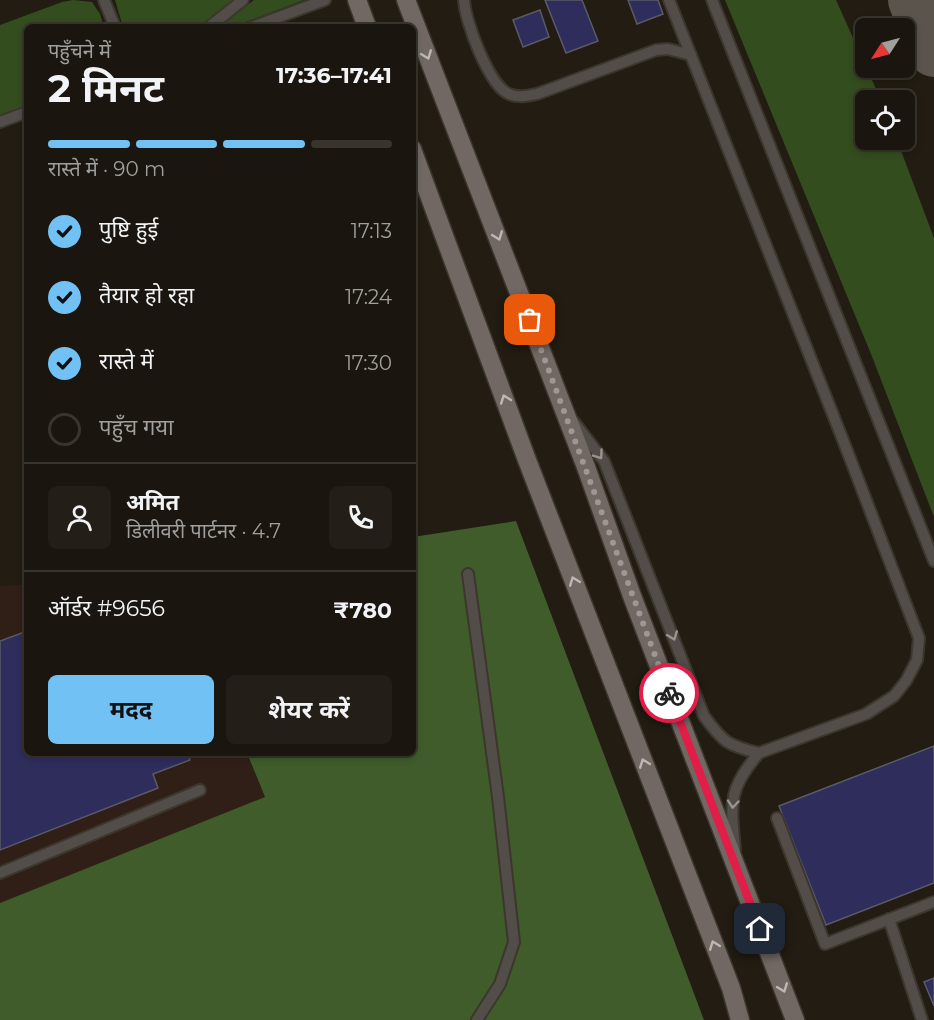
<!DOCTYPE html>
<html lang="hi">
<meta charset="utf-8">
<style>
:root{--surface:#1a150e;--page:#231e17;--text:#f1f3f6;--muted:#9f9f9e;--line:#38342e;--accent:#72c1f5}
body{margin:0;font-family:Montserrat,"Noto Sans Devanagari",sans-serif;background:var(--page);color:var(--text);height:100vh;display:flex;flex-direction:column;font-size:22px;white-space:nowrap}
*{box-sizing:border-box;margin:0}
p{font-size:20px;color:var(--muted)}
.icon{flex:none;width:33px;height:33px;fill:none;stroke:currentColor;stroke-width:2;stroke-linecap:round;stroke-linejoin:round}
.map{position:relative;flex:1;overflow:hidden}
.panel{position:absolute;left:24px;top:24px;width:392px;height:732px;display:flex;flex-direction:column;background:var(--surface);border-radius:9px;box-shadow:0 3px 9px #0003,0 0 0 2px var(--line)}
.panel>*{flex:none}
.needle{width:39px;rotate:234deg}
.tools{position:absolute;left:855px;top:18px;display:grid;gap:12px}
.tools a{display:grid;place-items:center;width:60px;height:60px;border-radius:9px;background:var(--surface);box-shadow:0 3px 9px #0003,0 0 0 2px var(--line);font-size:30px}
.pin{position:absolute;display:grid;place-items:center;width:51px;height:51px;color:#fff;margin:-26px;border-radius:12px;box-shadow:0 3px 9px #0006}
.courier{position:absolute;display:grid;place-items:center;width:60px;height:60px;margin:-30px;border:4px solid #e11d48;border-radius:50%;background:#fff;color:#222;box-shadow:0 2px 8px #0007}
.headline em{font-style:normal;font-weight:700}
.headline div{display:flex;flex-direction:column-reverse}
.headline{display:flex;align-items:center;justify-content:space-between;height:102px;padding:0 24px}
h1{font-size:39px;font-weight:700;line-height:45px}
.bar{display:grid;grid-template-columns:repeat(4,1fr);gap:9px 6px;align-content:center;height:72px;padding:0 24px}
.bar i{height:8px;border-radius:4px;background:var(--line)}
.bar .selected{background:var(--accent)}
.bar p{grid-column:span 4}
.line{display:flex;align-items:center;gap:15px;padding:0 24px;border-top:2px solid var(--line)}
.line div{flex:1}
.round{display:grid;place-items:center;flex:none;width:63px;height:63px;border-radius:9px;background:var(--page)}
ol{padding:0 24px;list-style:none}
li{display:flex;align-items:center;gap:18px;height:66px}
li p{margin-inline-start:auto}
li .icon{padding:6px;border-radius:50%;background:var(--accent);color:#111;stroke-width:4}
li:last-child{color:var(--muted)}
li i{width:33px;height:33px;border:3px solid var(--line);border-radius:50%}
.action{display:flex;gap:12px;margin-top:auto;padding:12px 24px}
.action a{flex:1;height:69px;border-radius:9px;background:var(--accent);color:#111;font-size:24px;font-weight:700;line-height:69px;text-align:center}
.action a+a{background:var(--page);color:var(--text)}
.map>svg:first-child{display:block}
</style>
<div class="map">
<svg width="934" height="1020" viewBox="0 0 934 1020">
<rect width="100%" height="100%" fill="#221c12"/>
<!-- industrial -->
<polygon fill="#301f17" points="27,584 27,753 247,753 265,797 0,903 0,586"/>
<!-- green -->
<g fill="#334d1e">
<polygon points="73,0 92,2 100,14 104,27 27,27 27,106 0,117 0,25 62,2"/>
<polygon points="115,0 234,0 199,27 123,27"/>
<polygon points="254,0 304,0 233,27 218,27"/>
<polygon points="725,0 836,0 881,100 866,100 866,140 897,140 934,238 934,517 871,354"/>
</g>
<!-- forest -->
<polygon fill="#405c2b" points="516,521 704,1020 0,1020 0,903 265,797 247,753 412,753 413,537"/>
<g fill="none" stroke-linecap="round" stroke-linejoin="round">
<!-- taxiway -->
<polyline stroke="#5a544c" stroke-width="52" points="914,0 934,51"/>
</g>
<!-- building -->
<g fill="#2e2d5c" stroke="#595a66" stroke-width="1.5">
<polygon points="545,0 582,0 598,41 566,53"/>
<polygon points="628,0 658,0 663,14 637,24"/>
<polygon points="540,10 549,37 523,47 513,20"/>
<polygon points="27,631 27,753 187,753 190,760 153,774 158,788 0,850 0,641"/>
<polygon points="934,746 934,883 826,925 779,806"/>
<polygon points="934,978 934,1006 924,982"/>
</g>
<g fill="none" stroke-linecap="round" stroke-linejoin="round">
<defs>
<g id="lane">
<polyline points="104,0 115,27"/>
<path d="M464 0C465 21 489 86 509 94 518 98 527 96 537 94L656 50 668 49 691 55"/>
<polyline points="712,0 934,561"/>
<polyline points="209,27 243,0"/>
<polyline points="252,27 325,0"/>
<polyline points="0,122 27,112"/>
<path d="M574 422 604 461 704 716C723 742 728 746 759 753L866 714 894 696 906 681 917 660 919 638 843 440 669 0"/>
<polyline points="468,574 498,797 514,942 500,984 477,1020"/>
<polyline points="777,818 825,944 934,902"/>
<path d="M735 850C731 804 727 790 759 753"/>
<polyline points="0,873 200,790"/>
<polyline points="889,919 922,1020"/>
</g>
<g id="secondary">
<polyline points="357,0 367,27"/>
<polyline points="406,0 586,467 632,596 795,1020"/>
<polyline points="412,149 527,460 731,988 740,1020"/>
</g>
</defs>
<!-- lane casing -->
<use href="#lane" stroke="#3c372d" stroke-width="14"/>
<!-- secondary casing -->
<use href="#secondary" stroke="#3c372d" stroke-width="21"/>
<!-- lane -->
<use href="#lane" stroke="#534d4a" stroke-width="10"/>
<!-- secondary -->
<use href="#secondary" stroke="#716864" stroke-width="18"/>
</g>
<!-- one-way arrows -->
<defs><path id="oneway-chevron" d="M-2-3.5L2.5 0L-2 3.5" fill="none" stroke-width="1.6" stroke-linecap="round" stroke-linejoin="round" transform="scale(1.5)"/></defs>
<g stroke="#beb8b2">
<use href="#oneway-chevron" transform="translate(427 55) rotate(69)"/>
<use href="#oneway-chevron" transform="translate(498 236) rotate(69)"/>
<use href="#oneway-chevron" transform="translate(505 399) rotate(-110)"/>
<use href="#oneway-chevron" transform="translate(574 581) rotate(-111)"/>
<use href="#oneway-chevron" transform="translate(644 763) rotate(-111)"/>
<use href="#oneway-chevron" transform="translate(714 945) rotate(-111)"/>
<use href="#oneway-chevron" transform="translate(783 988) rotate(69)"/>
</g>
<g stroke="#99948f">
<use href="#oneway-chevron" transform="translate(599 455) rotate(55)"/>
<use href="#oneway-chevron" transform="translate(673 636) rotate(69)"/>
<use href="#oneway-chevron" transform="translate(733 804) rotate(95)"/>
</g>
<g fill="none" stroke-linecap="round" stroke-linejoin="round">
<!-- done -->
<polyline stroke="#9d9890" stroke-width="6" stroke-dasharray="0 10.8" points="530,320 669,693"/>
<!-- route -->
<polyline stroke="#e11d48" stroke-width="8" points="669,693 760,929"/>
</g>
</svg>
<div class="tools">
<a><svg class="needle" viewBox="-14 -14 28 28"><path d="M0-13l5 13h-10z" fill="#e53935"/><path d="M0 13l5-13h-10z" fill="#9f9f9e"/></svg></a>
<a><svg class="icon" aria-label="locate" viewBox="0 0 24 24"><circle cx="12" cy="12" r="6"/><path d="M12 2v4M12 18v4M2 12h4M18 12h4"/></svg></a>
</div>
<div class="pin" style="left:530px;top:320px;background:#ea580c"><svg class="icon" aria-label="bag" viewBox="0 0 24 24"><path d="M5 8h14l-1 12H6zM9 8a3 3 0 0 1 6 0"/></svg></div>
<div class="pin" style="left:760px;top:929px;background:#1f2937"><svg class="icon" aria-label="home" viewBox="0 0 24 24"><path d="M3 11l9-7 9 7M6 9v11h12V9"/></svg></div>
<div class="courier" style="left:669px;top:693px"><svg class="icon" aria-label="bike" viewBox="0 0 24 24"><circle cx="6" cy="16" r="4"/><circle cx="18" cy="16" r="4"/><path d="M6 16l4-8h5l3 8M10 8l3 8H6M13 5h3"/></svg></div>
<section class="panel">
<div class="headline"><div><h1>2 मिनट</h1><p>पहुँचने में</p></div><em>17:36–17:41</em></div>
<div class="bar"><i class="selected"></i><i class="selected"></i><i class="selected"></i><i></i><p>रास्ते में · 90 m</p></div>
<ol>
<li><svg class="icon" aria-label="check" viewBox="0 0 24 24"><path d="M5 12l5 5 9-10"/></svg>पुष्टि हुई<p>17:13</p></li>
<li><svg class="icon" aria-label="check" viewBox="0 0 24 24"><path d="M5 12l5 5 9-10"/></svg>तैयार हो रहा<p>17:24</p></li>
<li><svg class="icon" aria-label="check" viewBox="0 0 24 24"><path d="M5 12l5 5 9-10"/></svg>रास्ते में<p>17:30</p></li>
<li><i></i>पहुँच गया</li>
</ol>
<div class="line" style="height:108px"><a class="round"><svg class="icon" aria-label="person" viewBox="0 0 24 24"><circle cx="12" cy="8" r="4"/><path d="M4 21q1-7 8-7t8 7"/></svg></a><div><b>अमित</b><p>डिलीवरी पार्टनर · 4.7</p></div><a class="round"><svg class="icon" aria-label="phone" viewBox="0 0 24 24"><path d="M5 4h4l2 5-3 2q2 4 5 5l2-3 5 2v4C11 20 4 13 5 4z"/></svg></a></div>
<div class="line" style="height:78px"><div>ऑर्डर #9656</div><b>₹780</b></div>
<div class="action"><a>मदद</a><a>शेयर करें</a></div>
</section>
</div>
